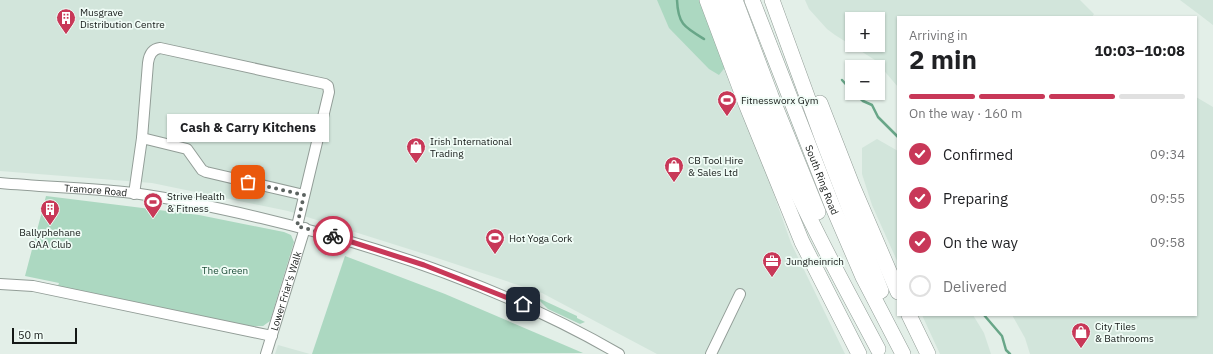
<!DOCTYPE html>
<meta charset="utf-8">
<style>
:root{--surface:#fff;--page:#f6f6f6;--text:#202124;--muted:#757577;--line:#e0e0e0;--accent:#c83858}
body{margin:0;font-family:"IBM Plex Sans",sans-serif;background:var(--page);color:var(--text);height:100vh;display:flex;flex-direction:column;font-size:15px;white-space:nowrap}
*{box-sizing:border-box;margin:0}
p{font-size:13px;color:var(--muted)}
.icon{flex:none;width:22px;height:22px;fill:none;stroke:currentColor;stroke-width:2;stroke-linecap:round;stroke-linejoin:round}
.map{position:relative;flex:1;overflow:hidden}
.panel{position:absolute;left:897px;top:16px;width:300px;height:300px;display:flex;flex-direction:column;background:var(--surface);border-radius:0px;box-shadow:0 1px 3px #0004}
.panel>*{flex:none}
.tools{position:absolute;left:845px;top:12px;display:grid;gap:8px}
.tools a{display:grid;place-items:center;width:40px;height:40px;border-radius:0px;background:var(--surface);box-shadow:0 1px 3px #0004;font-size:20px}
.scale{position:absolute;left:12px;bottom:10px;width:65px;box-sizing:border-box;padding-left:4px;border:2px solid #141816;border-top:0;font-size:11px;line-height:14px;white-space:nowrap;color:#141816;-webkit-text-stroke:3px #f0fcf6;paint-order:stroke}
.pin{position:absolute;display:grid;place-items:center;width:34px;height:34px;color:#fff;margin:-17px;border-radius:8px;box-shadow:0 2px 6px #0006}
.courier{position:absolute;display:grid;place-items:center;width:40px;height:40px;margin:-20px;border:3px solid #c83858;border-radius:50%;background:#fff;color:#222;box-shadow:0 1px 5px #0007}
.bubble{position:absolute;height:28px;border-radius:0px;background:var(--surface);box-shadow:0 1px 3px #0004;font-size:13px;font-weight:800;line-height:28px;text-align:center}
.overview em{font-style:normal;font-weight:800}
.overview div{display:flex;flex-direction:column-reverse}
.overview{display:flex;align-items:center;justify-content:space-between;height:68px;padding:0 12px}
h1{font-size:26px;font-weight:800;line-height:30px}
.bar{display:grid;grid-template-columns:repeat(4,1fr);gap:6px 4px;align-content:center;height:48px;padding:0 12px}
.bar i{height:5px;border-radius:3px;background:var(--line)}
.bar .active{background:var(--accent)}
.bar p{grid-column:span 4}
ol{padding:0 12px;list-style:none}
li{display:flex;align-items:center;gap:12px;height:44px}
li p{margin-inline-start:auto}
li .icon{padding:4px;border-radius:50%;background:var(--accent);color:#fff;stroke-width:4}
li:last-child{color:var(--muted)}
li i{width:22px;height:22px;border:2px solid var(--line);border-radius:50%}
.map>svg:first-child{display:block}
</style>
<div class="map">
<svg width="1213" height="354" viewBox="0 0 1213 354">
<rect width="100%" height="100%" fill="#e3efe8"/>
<!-- built -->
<g fill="#d2e5db" fill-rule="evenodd">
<polygon points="0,0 700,0 756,144 791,243 845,354 657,354 542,293 431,256 288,211 152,183 0,171"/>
<path d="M805 0H1080L1094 14 1092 17H898V87L875 60 835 35 827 29 809 9ZM852 19H878V45H852Z"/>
<polygon points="1180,0 1213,0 1213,25 1200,15"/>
<polygon points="1196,97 1213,107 1213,354 1030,354 1025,338 1012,315 1196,315"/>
<polygon points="877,139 898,151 898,263 872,205 862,174 862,148"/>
<polygon points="922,315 973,315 984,333 991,354 940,354"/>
<polygon points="278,345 310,354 275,354"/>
</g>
<!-- green -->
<g fill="#acd8c1">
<polygon points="657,0 701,0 726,66 719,75 709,69 669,28"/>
<polygon points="46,196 199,215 284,232 291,235 294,242 270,321 263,326 251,326 58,286 59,283 25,276"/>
<polygon points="345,256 445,294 583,353 312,354"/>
<polygon points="536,297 577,316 577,318 585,322 580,324 548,309"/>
</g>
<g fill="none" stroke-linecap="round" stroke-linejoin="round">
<!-- stream -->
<g stroke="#68a688" stroke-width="2.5">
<path d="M677 0C678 24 684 27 704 39"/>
<polyline points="842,80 852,91"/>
<polyline points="854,93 863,101 872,105 878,117 898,137"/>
<polyline points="984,315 1002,336 1006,350 1010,354"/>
</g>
<defs>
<g id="minor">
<path d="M142 138 148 63C149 55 152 49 160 48L325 84 328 86 329 92 297 226"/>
<path id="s1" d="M0 183C44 187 89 188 133 193 176 199 219 208 261 218 384 247 509 290 619 354"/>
<polyline points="134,194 142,138 187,149 202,170 206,172 304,195"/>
<polyline points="0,284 33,286 272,336"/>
<path id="s2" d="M266 354 305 228"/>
<polyline points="711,354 740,294"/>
</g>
<g id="highway">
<polyline points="707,0 746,104 802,242 859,354"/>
<path d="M720 0C742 51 760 104 781 156 809 222 844 285 878 349"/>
<polyline points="735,0 771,96 818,212"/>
<path id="s3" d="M752 0 832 205 863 277 903 354"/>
<polyline points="772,0 823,140 881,291"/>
<polyline points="820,103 852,185 898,292"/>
<polyline points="909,315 928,354"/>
</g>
</defs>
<!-- minor casing -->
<use href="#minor" stroke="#929d97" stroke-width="12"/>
<!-- highway casing -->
<use href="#highway" stroke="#929d97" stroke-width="16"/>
<!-- minor -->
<use href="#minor" stroke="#fff" stroke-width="10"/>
<!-- highway -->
<use href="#highway" stroke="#fff" stroke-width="15"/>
</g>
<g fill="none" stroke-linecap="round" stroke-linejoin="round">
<!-- done -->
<polyline stroke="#5c6360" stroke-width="4" stroke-dasharray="0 7.2" points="248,182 304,195 297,226 333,236"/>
<!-- route -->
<polyline stroke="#c83858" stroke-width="5" points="333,236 424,265 523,304"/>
</g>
<!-- icons -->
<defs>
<symbol id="building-pin" viewBox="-11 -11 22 30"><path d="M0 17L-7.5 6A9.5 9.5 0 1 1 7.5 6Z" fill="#c83858" stroke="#f0fcf6"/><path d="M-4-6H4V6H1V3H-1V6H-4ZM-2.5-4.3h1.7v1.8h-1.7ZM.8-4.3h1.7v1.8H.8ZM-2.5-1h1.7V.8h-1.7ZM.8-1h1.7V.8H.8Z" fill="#fff"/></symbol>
<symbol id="stadium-pin" viewBox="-11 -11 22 30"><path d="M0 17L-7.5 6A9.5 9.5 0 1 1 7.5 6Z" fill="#c83858" stroke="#f0fcf6"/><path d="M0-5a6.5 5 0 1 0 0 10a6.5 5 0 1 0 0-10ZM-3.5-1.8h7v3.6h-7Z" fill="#fff"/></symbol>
<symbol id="shop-pin" viewBox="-11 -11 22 30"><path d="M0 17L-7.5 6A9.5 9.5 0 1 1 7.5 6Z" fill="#c83858" stroke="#f0fcf6"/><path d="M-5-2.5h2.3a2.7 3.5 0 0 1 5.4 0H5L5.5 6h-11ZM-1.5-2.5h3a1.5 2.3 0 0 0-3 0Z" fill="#fff"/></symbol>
<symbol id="office-pin" viewBox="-11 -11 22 30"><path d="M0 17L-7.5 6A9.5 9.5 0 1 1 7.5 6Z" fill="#c83858" stroke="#f0fcf6"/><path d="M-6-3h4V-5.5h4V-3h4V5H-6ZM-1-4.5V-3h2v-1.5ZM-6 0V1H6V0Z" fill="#fff"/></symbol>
</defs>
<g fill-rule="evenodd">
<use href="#building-pin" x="55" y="7" width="22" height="30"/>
<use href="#stadium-pin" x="716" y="89" width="22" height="30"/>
<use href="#shop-pin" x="405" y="136" width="22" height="30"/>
<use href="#shop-pin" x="663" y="155" width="22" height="30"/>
<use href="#stadium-pin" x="142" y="191" width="22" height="30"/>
<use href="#building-pin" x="39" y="198" width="22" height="30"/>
<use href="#stadium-pin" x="484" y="227" width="22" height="30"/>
<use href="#office-pin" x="761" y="250" width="22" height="30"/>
<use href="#shop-pin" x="1070" y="321" width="22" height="30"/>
</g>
<g text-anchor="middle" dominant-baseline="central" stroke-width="3.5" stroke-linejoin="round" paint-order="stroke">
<!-- poi labels -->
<g font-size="10" fill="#141816" stroke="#f0fcf6" text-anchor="start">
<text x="80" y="12">Musgrave<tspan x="80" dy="12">Distribution Centre</tspan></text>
<text x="741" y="100">Fitnessworx Gym</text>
<text x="430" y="141">Irish International<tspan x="430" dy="12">Trading</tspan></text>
<text x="688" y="160">CB Tool Hire<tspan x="688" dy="12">&amp; Sales Ltd</tspan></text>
<text x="167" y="196">Strive Health<tspan x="167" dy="12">&amp; Fitness</tspan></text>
<text x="50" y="232" text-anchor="middle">Ballyphehane<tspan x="50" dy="12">GAA Club</tspan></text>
<text x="509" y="238">Hot Yoga Cork</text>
<text x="786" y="261">Jungheinrich</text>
<text x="1095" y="326">City Tiles<tspan x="1095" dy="12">&amp; Bathrooms</tspan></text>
</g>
<!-- street labels -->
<g font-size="10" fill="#141816" stroke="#f0fcf6">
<text stroke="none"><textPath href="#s3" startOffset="193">South Ring Road</textPath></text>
<text stroke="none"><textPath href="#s1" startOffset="96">Tramore Road</textPath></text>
<text stroke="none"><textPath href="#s2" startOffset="66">Lower Friar's Walk</textPath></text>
</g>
<!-- park labels -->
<g font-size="10" fill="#1c4d38" stroke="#f0fcf6">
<text x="225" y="270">The Green</text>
</g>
</g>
</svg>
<div class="tools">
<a>+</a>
<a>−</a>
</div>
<div class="scale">50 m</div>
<div class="pin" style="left:248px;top:182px;background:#ea580c"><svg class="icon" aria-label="bag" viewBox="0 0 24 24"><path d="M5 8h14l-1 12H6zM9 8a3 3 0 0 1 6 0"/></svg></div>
<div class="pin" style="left:523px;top:304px;background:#1f2937"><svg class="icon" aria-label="home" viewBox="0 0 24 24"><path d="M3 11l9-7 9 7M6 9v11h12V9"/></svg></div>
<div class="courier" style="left:333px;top:236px"><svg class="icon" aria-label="bike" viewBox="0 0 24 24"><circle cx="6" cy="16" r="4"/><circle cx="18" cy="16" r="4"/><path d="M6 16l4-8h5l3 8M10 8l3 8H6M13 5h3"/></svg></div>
<div class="bubble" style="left:167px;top:114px;width:162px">Cash &amp; Carry Kitchens</div>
<section class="panel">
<div class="overview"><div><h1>2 min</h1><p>Arriving in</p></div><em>10:03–10:08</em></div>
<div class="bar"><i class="active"></i><i class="active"></i><i class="active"></i><i></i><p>On the way · 160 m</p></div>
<ol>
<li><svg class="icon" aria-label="check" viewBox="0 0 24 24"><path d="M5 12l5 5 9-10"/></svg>Confirmed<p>09:34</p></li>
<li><svg class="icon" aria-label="check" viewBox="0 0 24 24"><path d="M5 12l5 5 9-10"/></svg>Preparing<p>09:55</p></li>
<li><svg class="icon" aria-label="check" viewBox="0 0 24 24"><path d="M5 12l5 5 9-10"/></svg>On the way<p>09:58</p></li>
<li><i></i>Delivered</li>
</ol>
</section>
</div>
